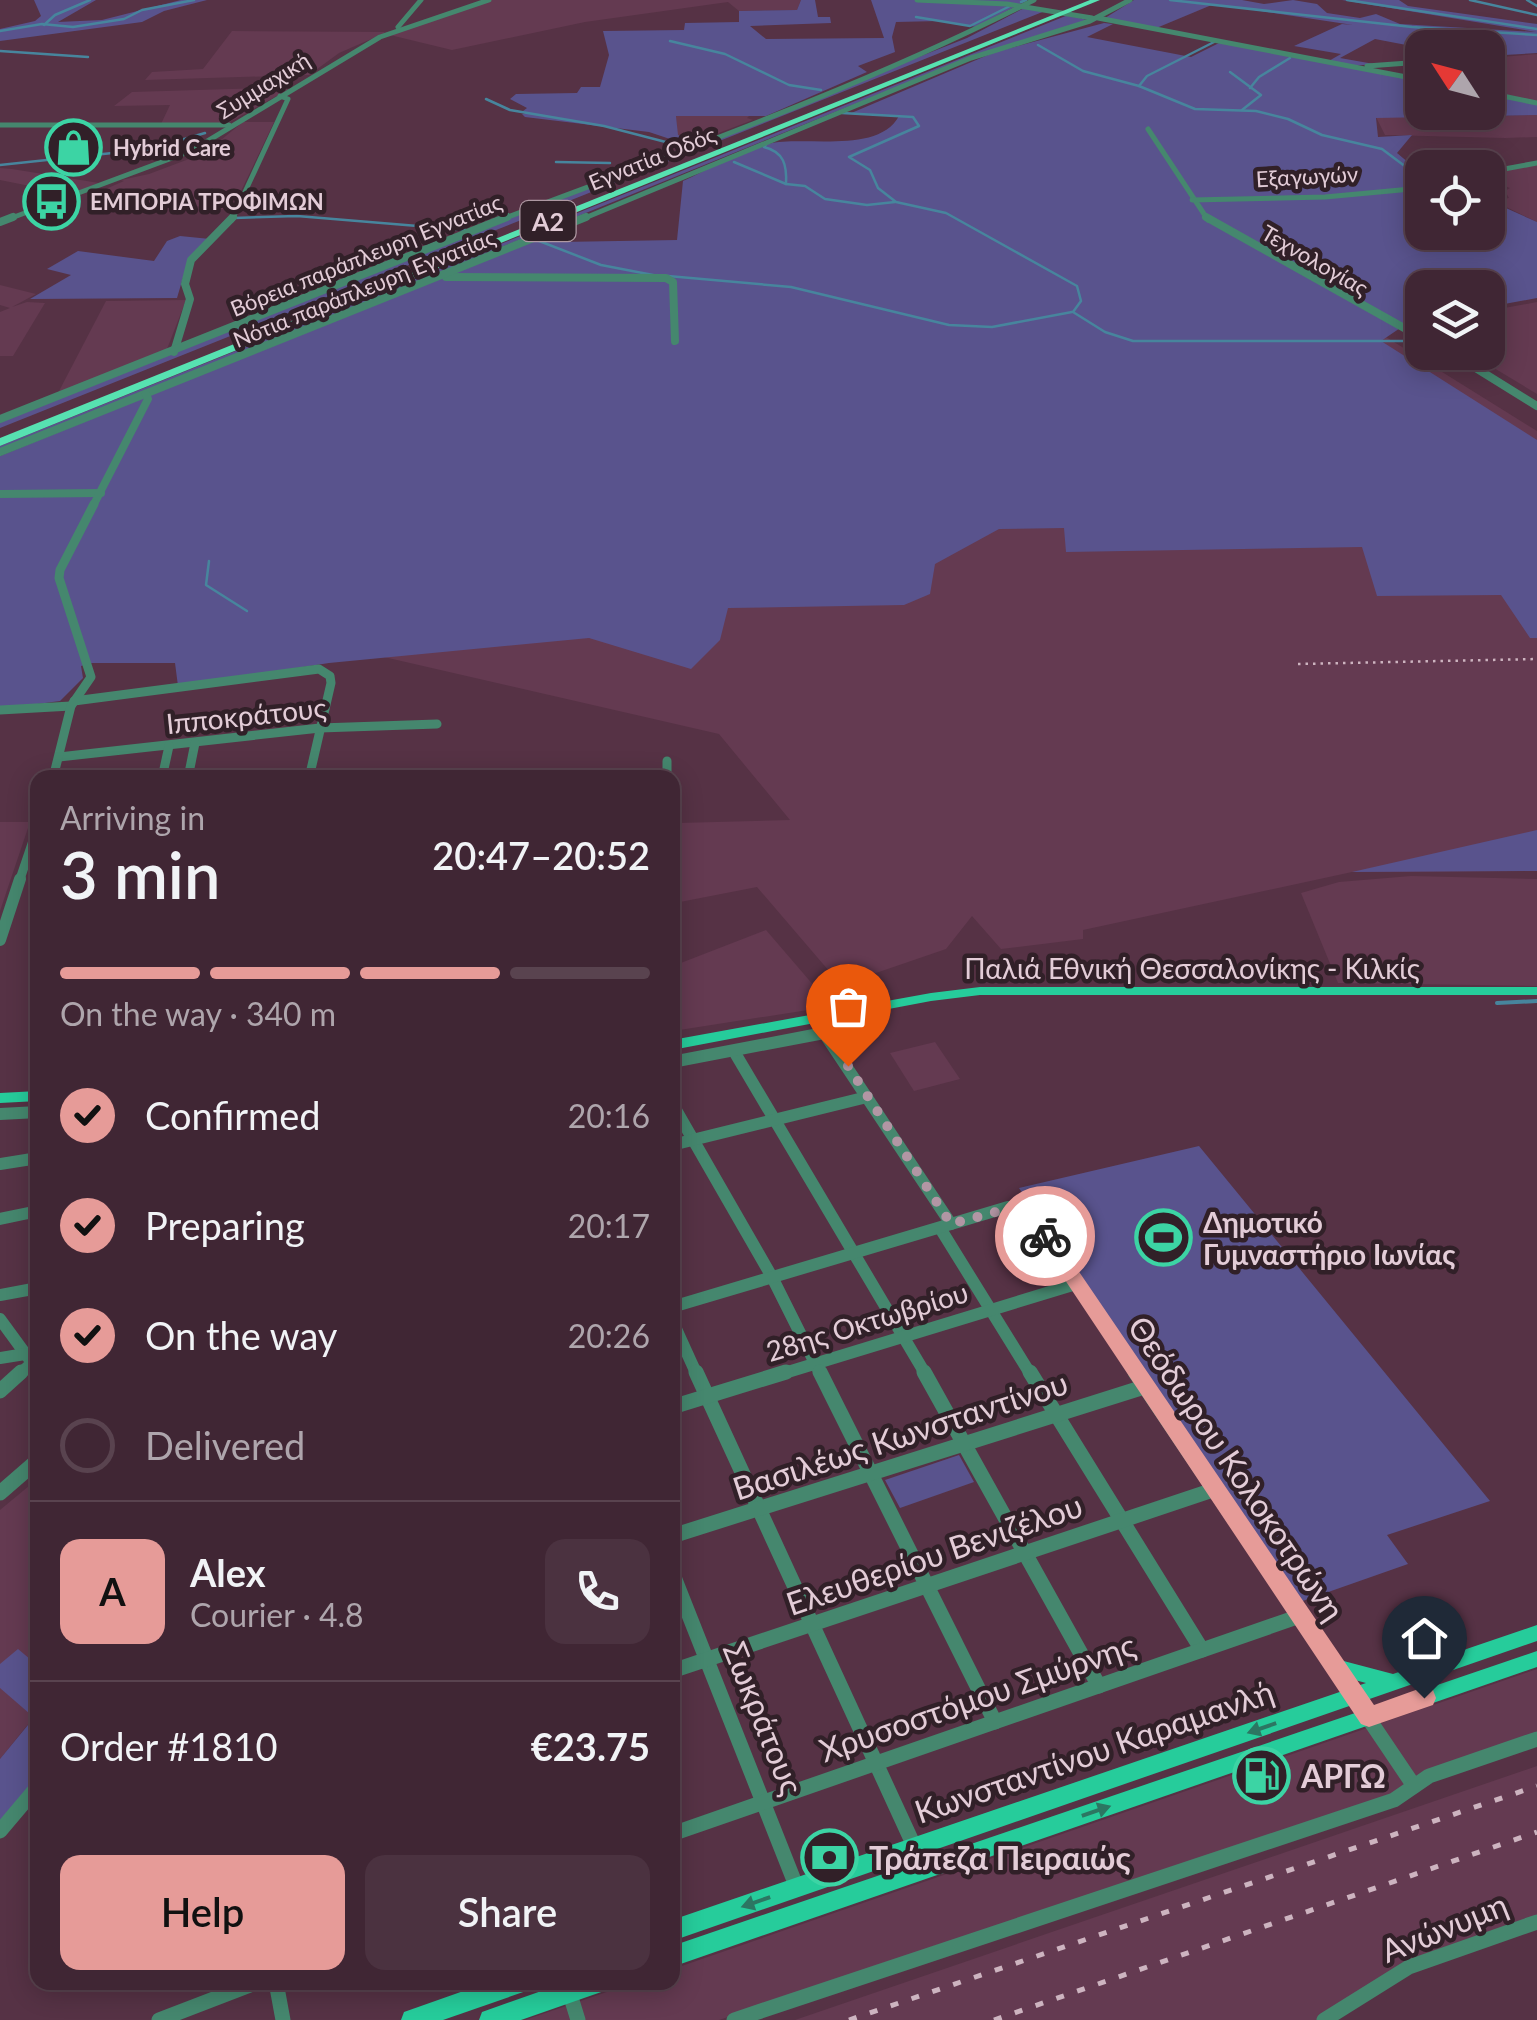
<!DOCTYPE html>
<meta charset="utf-8">
<style>
:root{--surface:#402634;--page:#4b3240;--text:#f1f3f6;--muted:#aea5ac;--line:#59434f;--accent:#e69b98}
body{margin:0;font-family:Lato,sans-serif;background:var(--page);color:var(--text);height:100vh;display:flex;flex-direction:column;font-size:38px;white-space:nowrap}
*{box-sizing:border-box;margin:0}
p{font-size:32px;color:var(--muted)}
.icon{flex:none;width:55px;height:55px;fill:none;stroke:currentColor;stroke-width:2;stroke-linecap:round;stroke-linejoin:round}
.map{position:relative;flex:1;overflow:hidden}
.drawer{position:absolute;left:30px;top:770px;width:650px;height:1220px;display:flex;flex-direction:column;background:var(--surface);border-radius:20px;box-shadow:0 5px 25px #0003,0 0 0 2px var(--line)}
.drawer>*{flex:none}
.needle{width:65px;rotate:306deg}
.controls{position:absolute;left:1405px;top:30px;display:grid;gap:20px}
.controls a{display:grid;place-items:center;width:100px;height:100px;border-radius:20px;background:var(--surface);box-shadow:0 5px 25px #0003,0 0 0 2px var(--line);font-size:50px}
.pin{position:absolute;display:grid;place-items:center;width:85px;height:85px;color:#fff;margin:-102px -42px;border-radius:50% 50% 50% 0;rotate:-45deg;box-shadow:0 0 10px #0007}
.pin .icon{rotate:45deg}
.courier{position:absolute;display:grid;place-items:center;width:100px;height:100px;margin:-50px;border:8px solid #e69b98;border-radius:50%;background:#fff;color:#222;box-shadow:0 2px 12px #0007}
.overview em{font-style:normal;font-weight:600}
.overview div{display:flex;flex-direction:column-reverse}
.overview{display:flex;align-items:center;justify-content:space-between;height:170px;padding:0 30px}
h1{font-size:65px;font-weight:600;line-height:75px}
.bar{display:grid;grid-template-columns:repeat(4,1fr);gap:15px 10px;align-content:center;height:120px;padding:0 30px}
.bar i{height:12px;border-radius:8px;background:var(--line)}
.bar .selected{background:var(--accent)}
.bar p{grid-column:span 4}
.line{display:flex;align-items:center;gap:25px;padding:0 30px;border-top:2px solid var(--line)}
.line div{flex:1}
.round{display:grid;place-items:center;flex:none;width:105px;height:105px;border-radius:20px;background:var(--page)}
ol{padding:0 30px;list-style:none}
li{display:flex;align-items:center;gap:30px;height:110px}
li p{margin-inline-start:auto}
li .icon{padding:10px;border-radius:50%;background:var(--accent);color:#111;stroke-width:4}
li:last-child{color:var(--muted)}
li i{width:55px;height:55px;border:5px solid var(--line);border-radius:50%}
.cta{display:flex;gap:20px;margin-top:auto;padding:20px 30px}
.cta a{flex:1;height:115px;border-radius:20px;background:var(--accent);color:#111;font-size:40px;font-weight:600;line-height:115px;text-align:center}
.cta a+a{background:var(--page);color:var(--text)}
.map>svg:first-child{display:block}
</style>
<div class="map">
<svg width="1537" height="2020" viewBox="0 0 1537 2020">
<rect width="100%" height="100%" fill="#563245"/>
<!-- built -->
<g fill="#643a51">
<polygon points="492,0 801,0 797,10 739,11 728,2 585,22 452,50 390,35"/>
<polygon points="232,31 384,32 385,33 339,53 309,75 145,80 152,72 203,69"/>
<polygon points="1537,54 1537,102 1488,93 1488,58"/>
<polygon points="293,87 228,123 161,124 170,105 114,106 132,92"/>
<polygon points="1537,115 1537,137 1505,138 1385,135 1376,117"/>
<polygon points="676,116 749,116 747,118 753,120 700,140 677,135"/>
<polygon points="243,122 274,122 232,210 92,195 124,181 121,180 149,174 205,153"/>
<polygon points="1537,165 1537,222 1494,201 1509,198 1505,191 1510,188 1488,180 1488,173"/>
<polygon points="0,168 12,169 99,183 70,194 0,180"/>
<polygon points="1214,230 1537,431 1537,871 1352,872 1083,930 1083,939 1001,949 972,916 946,949 841,985 757,887 680,902 678,823 790,820 719,734 310,640"/>
<polygon points="0,285 36,294 12,307 27,302 45,303 13,356 0,356 0,312 10,308 0,305"/>
<polygon points="186,300 167,349 57,395 106,301"/>
<polygon points="1537,302 1537,394 1469,353 1488,352 1488,311"/>
<polygon points="0,822 30,822 0,911"/>
<polygon points="1411,876 1537,879 1537,986 1338,983 1301,893 1339,882"/>
<polygon points="766,930 821,994 822,1002 808,1010 673,1031 673,966"/>
<polygon points="935,1042 960,1079 914,1091 890,1053"/>
<polygon points="29,1486 38,1492 37,1713 0,1759 0,1510"/>
<polygon points="1537,1669 1537,1734 1405,1791 719,2020 525,2020 633,1983 672,1982 673,1969"/>
<polygon points="1537,1766 1537,1921 1403,1965 1323,2020 795,2020"/>
</g>
<!-- green -->
<g fill="#59538d">
<polygon points="34,0 96,0 58,22 102,20 181,0 207,0 164,11 142,22 0,41 0,29 35,21 41,16"/>
<polygon points="801,0 815,0 818,17 830,17 831,23 750,26 766,39 884,38 871,0 1028,0 976,27 939,21 896,22 892,37 895,52 858,66 867,72 766,116 676,116 678,135 700,141 688,145 649,132 525,117 522,114 527,113 523,111 527,108 510,99 516,94 577,93 581,87 600,87 609,55 603,31 684,30 685,23 739,22 739,11 797,10"/>
<path d="M1134 0H1242L1264 4 1293 0 1317 4 1327 13 1360 18 1376 14 1400 24 1536 32 1342 0H1399L1408 6 1537 24V53L1488 56V48H1422L1375 39 1340 58 1374 64 1353 66 1422 82V112H1488V95L1537 104V115L1376 118 1378 137 1412 135 1397 153 1422 174V232H1488V200L1537 222V298L1488 307V288H1422V318L1412 320 1381 341 1537 440V638H1530L1501 595 1377 596 1362 547 1066 552 1064 528 999 529 935 564 930 594 904 605 728 608 720 640 691 669 589 638 329 663 178 686 175 663H92L81 666 83 678 60 701 0 709V456L539 237 560 242 677 240 683 181C710 169 740 150 768 144 803 135 878 155 899 116L849 114 995 52 1104 23 1113 24 1087 37 1191 57 1219 43 1327 62 1341 54 1294 46 1342 24 1353 25 1214 4 1154 29 1105 18Z"/>
<path d="M1026 7 1045 11 0 428V422C321 291 644 165 967 38Z"/>
<polygon points="1068,15 1087,20 976,55 0,450 0,446"/>
<polygon points="180,236 210,239 187,264 177,298 30,299 71,275 47,269 78,251 154,261 167,241"/>
<polygon points="1537,830 1537,871 1352,872"/>
<polygon points="1199,1146 1490,1501 1387,1535 1408,1564 1297,1603 1019,1188"/>
<polygon points="959,1455 974,1482 900,1508 885,1480"/>
<polygon points="18,1649 37,1665 37,1707 30,1714 0,1688 0,1664"/>
<polygon points="37,1714 37,1778 0,1824 0,1759"/>
</g>
<g fill="none" stroke-linecap="round" stroke-linejoin="round">
<!-- stream-far1 -->
<g stroke="#47859d" stroke-width="2.5">
<polyline points="1170,0 1412,27 1537,35"/>
<polyline points="1347,0 1537,29"/>
<polyline points="1470,0 1537,15"/>
<polyline points="1527,0 1537,6"/>
<polyline points="1021,2 1026,0"/>
<polyline points="916,17 970,26 1010,6"/>
<polyline points="44,25 55,15 90,0"/>
<polyline points="0,31 42,24 73,27 124,19 142,10 194,0"/>
<polyline points="670,41 725,54 789,85 821,90"/>
<polyline points="1038,45 1083,71 1139,86 1195,109 1256,111 1288,119 1322,135 1382,149 1422,179"/>
<polyline points="0,51 88,57"/>
<polyline points="1230,72 1261,95 1242,110"/>
<polyline points="1139,86 1147,76 1214,42"/>
<polyline points="1250,88 1259,77 1290,58"/>
<polyline points="486,99 510,110 604,126 685,147"/>
<polyline points="842,113 913,117 919,126 849,157 870,170 878,188 896,202 946,213 1077,286 1081,301 1073,312 1105,332 1133,341 1422,341"/>
<path d="M767 143 764 147C784 152 787 165 786 184"/>
<polyline points="125,152 185,152"/>
<polyline points="556,162 610,163"/>
<polyline points="734,162 786,184 805,186 825,199 867,205 895,202"/>
<polyline points="0,165 150,149 205,133"/>
<polyline points="234,218 297,216 466,230"/>
<polyline points="534,239 601,265 653,275"/>
<polyline points="668,276 791,287 949,325 992,327 1072,312"/>
<polyline points="209,561 206,585 247,611"/>
</g>
<!-- stream -->
<polyline stroke="#47859d" stroke-width="4" points="1497,1003 1537,1001"/>
<!-- minor-far4 -->
<g stroke="#45876e" stroke-width="5">
<polyline points="917,0 1007,4 1092,18"/>
<polyline points="1098,18 1422,80"/>
<polyline points="398,27 421,0"/>
<polyline points="1367,66 1422,62"/>
<polyline points="1488,93 1537,103"/>
<polyline points="0,125 229,125"/>
<polyline points="1148,129 1208,220"/>
<polyline points="1488,172 1537,163"/>
<polyline points="1489,193 1504,201"/>
<polyline points="1192,200 1325,197 1422,188"/>
<polyline points="6,220 191,151 380,37 489,0"/>
<polyline points="232,220 288,99 280,96"/>
<path d="M500 220C680 152 863 87 1034 0"/>
<polyline points="580,220 971,58 1090,21 1130,0"/>
</g>
<!-- minor-far3 -->
<g stroke="#45876e" stroke-width="8">
<polyline points="1206,217 1422,338"/>
<polyline points="0,222 13,217"/>
<polyline points="446,277 666,278 673,282 675,341"/>
<polyline points="174,352 190,299 185,284 191,260 233,217"/>
<polyline points="1450,352 1537,406"/>
<polyline points="0,419 507,217"/>
<polyline points="0,452 586,217"/>
<polyline points="0,494 101,493"/>
<polyline points="93,506 148,399 146,394"/>
</g>
<!-- minor-far2 -->
<g stroke="#45876e" stroke-width="9">
<polyline points="74,701 319,669 330,676 331,683 309,778"/>
<polyline points="0,710 71,706"/>
<polyline points="59,757 320,728 437,724"/>
<polyline points="667,761 667,778"/>
<polyline points="53,778 71,706 91,677 59,578 60,570 94,504"/>
<polyline points="162,778 169,746"/>
<polyline points="188,778 195,743"/>
<polyline points="19,882 38,826"/>
</g>
<!-- minor-far1 -->
<g stroke="#45876e" stroke-width="12">
<polyline points="0,940 20,879"/>
<polyline points="735,1053 926,1375"/>
<polyline points="672,1062 824,1033 951,1224"/>
<polyline points="672,1103 772,1277 821,1375"/>
<polyline points="0,1114 38,1112"/>
<polyline points="672,1145 867,1097"/>
<polyline points="0,1164 38,1158"/>
<polyline points="0,1219 38,1211"/>
<polyline points="940,1228 1031,1375"/>
<polyline points="0,1295 38,1288"/>
<polyline points="672,1307 1008,1207 1024,1207 1137,1375"/>
<polyline points="0,1319 38,1371"/>
<polyline points="672,1320 697,1375"/>
<polyline points="0,1358 25,1354"/>
<polyline points="19,1375 32,1363"/>
<polyline points="778,1375 1076,1284"/>
</g>
<!-- minor -->
<g stroke="#45876e" stroke-width="15">
<polyline points="696,1372 915,1848"/>
<polyline points="820,1372 995,1722"/>
<polyline points="924,1372 1099,1686"/>
<polyline points="1030,1372 1202,1650"/>
<polyline points="1135,1372 1414,1786"/>
<polyline points="0,1391 21,1372"/>
<polyline points="672,1407 786,1372"/>
<polyline points="0,1493 38,1460"/>
<polyline points="672,1536 1144,1387"/>
<polyline points="672,1572 797,1888"/>
<polyline points="672,1671 1213,1490"/>
<polyline points="0,1831 38,1786"/>
<polyline points="672,1834 1300,1616"/>
<polyline points="276,1982 283,2020"/>
<polyline points="569,1991 578,2020"/>
<polyline points="159,2020 258,1982"/>
<polyline points="734,2020 1394,1800 1429,1776 1537,1739"/>
<polyline points="1324,2020 1409,1967 1537,1922"/>
</g>
<!-- major -->
<g fill="#26cc9b" fill-rule="evenodd">
<polygon points="980,987 1537,987 1537,995 980,995 931,1001 672,1050 672,1040 931,993"/>
<polygon points="38,1091 38,1101 0,1103 0,1093"/>
<polygon points="1537,1625 1537,1641 672,1941 672,1920 1366,1683 1329,1673 1326,1667 1329,1661 1336,1659 1393,1674"/>
<polygon points="1537,1651 1537,1667 672,1967 672,1946"/>
<polygon points="489,1982 532,1982 529,1990 443,2020 401,2020 404,2012"/>
<polygon points="567,1982 610,1982 607,1990 521,2020 479,2020 482,2012"/>
</g>
<!-- highway -->
<polygon fill="#57e1b1" fill-rule="evenodd" points="1090,0 1100,0 0,446 0,438"/>
<!-- rail-far1 -->
<polyline stroke="#cdb4c0" stroke-width="2.5" stroke-dasharray="2.5 5" stroke-linecap="butt" points="1298,664 1537,659"/>
<!-- rail -->
<g stroke="#cdb4c0" stroke-width="5" stroke-dasharray="8 14" stroke-linecap="butt">
<polyline points="849,2020 1537,1786"/>
<polyline points="994,2020 1537,1832"/>
</g>
</g>
<!-- one-way arrows -->
<defs><path id="oneway-solid" d="M-6-.8H1V-3.2L6.5 0L1 3.2V.8H-6Z" transform="scale(2.5)"/></defs>
<g fill="#2c7662">
<use href="#oneway-solid" transform="translate(1262 1728) rotate(161)"/>
<use href="#oneway-solid" transform="translate(1096 1811) rotate(-19)"/>
<use href="#oneway-solid" transform="translate(756 1902) rotate(161)"/>
</g>
<!-- route -->
<polygon fill="#e69b98" points="1045,1230 1052,1232 1374,1705 1424,1687 1433,1690 1436,1698 1433,1705 1369,1727 1361,1724 1039,1241 1036,1236"/>
<g fill="none" stroke-linecap="round" stroke-linejoin="round">
<!-- done -->
<polyline stroke="#b296a4" stroke-width="10" stroke-dasharray="0 18" points="848,1066 951,1224 1018,1206 1028,1212 1045,1236"/>
</g>
<!-- icons -->
<defs>
<symbol id="shop-ring" viewBox="-11 -11 22 22"><circle r="9.5" fill="#312028" stroke="#3cd4a4" stroke-width="1.5"/><path d="M-5-2.5h2.3a2.7 3.5 0 0 1 5.4 0H5L5.5 6h-11ZM-1.5-2.5h3a1.5 2.3 0 0 0-3 0Z" fill="#3cd4a4"/></symbol>
<symbol id="bus-ring" viewBox="-11 -11 22 22"><circle r="9.5" fill="#312028" stroke="#3cd4a4" stroke-width="1.5"/><path d="M-5-6H5V4H4V6H2V4H-2V6H-4V4H-5ZM-3.5-4V0h7V-4ZM-3.5 1.2v1.5H-2V1.2ZM2 1.2v1.5H3.5V1.2Z" fill="#3cd4a4"/></symbol>
<symbol id="stadium-ring" viewBox="-11 -11 22 22"><circle r="9.5" fill="#312028" stroke="#3cd4a4" stroke-width="1.5"/><path d="M0-5a6.5 5 0 1 0 0 10a6.5 5 0 1 0 0-10ZM-3.5-1.8h7v3.6h-7Z" fill="#3cd4a4"/></symbol>
<symbol id="fuel-ring" viewBox="-11 -11 22 22"><circle r="9.5" fill="#312028" stroke="#3cd4a4" stroke-width="1.5"/><path d="M-5.5-6h7V0h2V4h1.3V-2.5L3-4.5l.8-.8L6-3V5H2.5V1h-1V6h-7ZM-4.2-4.7v3.2H.2V-4.7Z" fill="#3cd4a4"/></symbol>
<symbol id="bank-ring" viewBox="-11 -11 22 22"><circle r="9.5" fill="#312028" stroke="#3cd4a4" stroke-width="1.5"/><path d="M-6-4H6V4H-6ZM0-2.3a2.3 2.3 0 1 0 0 4.6a2.3 2.3 0 1 0 0-4.6Z" fill="#3cd4a4"/></symbol>
</defs>
<g fill-rule="evenodd">
<use href="#shop-ring" x="42" y="116" width="63" height="63"/>
<use href="#bus-ring" x="20" y="170" width="63" height="63"/>
<use href="#stadium-ring" x="1132" y="1206" width="63" height="63"/>
<use href="#fuel-ring" x="1230" y="1744" width="63" height="63"/>
<use href="#bank-ring" x="798" y="1826" width="63" height="63"/>
</g>
<g text-anchor="middle" dominant-baseline="central" stroke-width="9" stroke-linejoin="round" paint-order="stroke">
<!-- far-street labels -->
<g font-size="22" fill="#e3ccd7" stroke="#312028">
<text transform="translate(263 85) rotate(-32)">Συμμαχική</text>
<text transform="translate(652 158) rotate(-22)">Εγνατία Οδός</text>
<text transform="translate(1307 176) rotate(-3)">Εξαγωγών</text>
<text transform="translate(366 255) rotate(-22)">Βόρεια παράπλευρη Εγνατίας</text>
<text transform="translate(1315 260) rotate(30)">Τεχνολογίας</text>
<text transform="translate(364 288) rotate(-22)">Νότια παράπλευρη Εγνατίας</text>
</g>
<!-- far-poi labels -->
<g font-size="22" font-weight="bold" fill="#e3ccd7" stroke="#312028" text-anchor="start">
<text x="113" y="147">Hybrid Care</text>
<text x="90" y="201">ΕΜΠΟΡΙΑ ΤΡΟΦΙΜΩΝ</text>
</g>
<!-- shield labels -->
<rect fill="#312028" stroke="#ae98a2" stroke-width="2.5" x="520.5" y="201" width="55" height="40" rx="8"/>
<g font-size="25" font-weight="bold" fill="#e3ccd7">
<text x="548" y="221">Α2</text>
</g>
<!-- street labels -->
<g font-size="28" fill="#e3ccd7" stroke="#312028">
<text transform="translate(246 715) rotate(-6)">Ιπποκράτους</text>
<text x="1192" y="968">Παλιά Εθνική Θεσσαλονίκης - Κιλκίς</text>
<text transform="translate(867 1321) rotate(-17)">28ης Οκτωβρίου</text>
</g>
<!-- poi labels -->
<g font-size="28" font-weight="bold" fill="#e3ccd7" stroke="#312028" text-anchor="start">
<text x="1203" y="1222">Δημοτικό<tspan x="1203" dy="32">Γυμναστήριο Ιωνίας</tspan></text>
</g>
<!-- near-street labels -->
<g font-size="32" fill="#e3ccd7" stroke="#312028">
<text transform="translate(900 1435) rotate(-18)">Βασιλέως Κωνσταντίνου</text>
<text transform="translate(1237 1468) rotate(56)">Θεόδωρου Κολοκοτρώνη</text>
<text transform="translate(934 1554) rotate(-19)">Ελευθερίου Βενιζέλου</text>
<text transform="translate(977 1697) rotate(-19)">Χρυσοστόμου Σμύρνης</text>
<text transform="translate(764 1718) rotate(68)">Σωκράτους</text>
<text transform="translate(1094 1751) rotate(-19)">Κωνσταντίνου Καραμανλή</text>
<text transform="translate(1444 1927) rotate(-22)">Ανώνυμη</text>
</g>
<!-- near-poi labels -->
<g font-size="32" font-weight="bold" fill="#e3ccd7" stroke="#312028" text-anchor="start">
<text x="1301" y="1775">ΑΡΓΩ</text>
<text x="869" y="1857">Τράπεζα Πειραιώς</text>
</g>
</g>
</svg>
<div class="controls">
<a><svg class="needle" viewBox="-14 -14 28 28"><path d="M0-13l5 13h-10z" fill="#e53935"/><path d="M0 13l5-13h-10z" fill="#aea5ac"/></svg></a>
<a><svg class="icon" aria-label="locate" viewBox="0 0 24 24"><circle cx="12" cy="12" r="6"/><path d="M12 2v4M12 18v4M2 12h4M18 12h4"/></svg></a>
<a><svg class="icon" aria-label="layers" viewBox="0 0 24 24"><path d="M12 4l9 5-9 5-9-5zM3 14l9 5 9-5"/></svg></a>
</div>
<div class="pin" style="left:848px;top:1066px;background:#ea580c"><svg class="icon" aria-label="bag" viewBox="0 0 24 24"><path d="M5 8h14l-1 12H6zM9 8a3 3 0 0 1 6 0"/></svg></div>
<div class="pin" style="left:1424px;top:1698px;background:#1f2937"><svg class="icon" aria-label="home" viewBox="0 0 24 24"><path d="M3 11l9-7 9 7M6 9v11h12V9"/></svg></div>
<div class="courier" style="left:1045px;top:1236px"><svg class="icon" aria-label="bike" viewBox="0 0 24 24"><circle cx="6" cy="16" r="4"/><circle cx="18" cy="16" r="4"/><path d="M6 16l4-8h5l3 8M10 8l3 8H6M13 5h3"/></svg></div>
<section class="drawer">
<div class="overview"><div><h1>3 min</h1><p>Arriving in</p></div><em>20:47–20:52</em></div>
<div class="bar"><i class="selected"></i><i class="selected"></i><i class="selected"></i><i></i><p>On the way · 340 m</p></div>
<ol>
<li><svg class="icon" aria-label="check" viewBox="0 0 24 24"><path d="M5 12l5 5 9-10"/></svg>Confirmed<p>20:16</p></li>
<li><svg class="icon" aria-label="check" viewBox="0 0 24 24"><path d="M5 12l5 5 9-10"/></svg>Preparing<p>20:17</p></li>
<li><svg class="icon" aria-label="check" viewBox="0 0 24 24"><path d="M5 12l5 5 9-10"/></svg>On the way<p>20:26</p></li>
<li><i></i>Delivered</li>
</ol>
<div class="line" style="height:180px"><b class="round" style="background:var(--accent);color:#111">A</b><div><b>Alex</b><p>Courier · 4.8</p></div><a class="round"><svg class="icon" aria-label="phone" viewBox="0 0 24 24"><path d="M5 4h4l2 5-3 2q2 4 5 5l2-3 5 2v4C11 20 4 13 5 4z"/></svg></a></div>
<div class="line" style="height:130px"><div>Order #1810</div><b>€23.75</b></div>
<div class="cta"><a>Help</a><a>Share</a></div>
</section>
</div>
